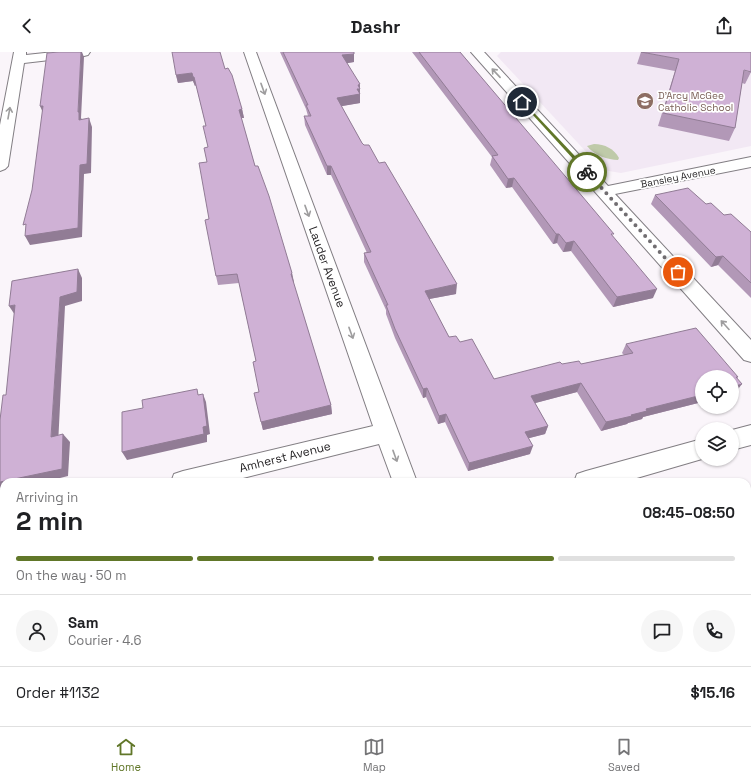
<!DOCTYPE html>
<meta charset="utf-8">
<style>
:root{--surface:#fff;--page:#f6f6f6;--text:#202124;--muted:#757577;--line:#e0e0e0;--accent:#617729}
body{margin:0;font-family:"Space Grotesk",sans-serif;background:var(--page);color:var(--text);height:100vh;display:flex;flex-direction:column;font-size:15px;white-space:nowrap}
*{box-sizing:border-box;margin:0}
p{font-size:13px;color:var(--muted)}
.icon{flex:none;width:22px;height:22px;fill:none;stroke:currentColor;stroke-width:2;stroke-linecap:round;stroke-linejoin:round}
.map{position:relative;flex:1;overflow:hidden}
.sheet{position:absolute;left:0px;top:426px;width:751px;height:248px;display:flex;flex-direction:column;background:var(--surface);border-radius:12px 12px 0 0;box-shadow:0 1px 3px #0004}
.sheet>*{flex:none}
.fabs{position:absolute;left:695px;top:318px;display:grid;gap:8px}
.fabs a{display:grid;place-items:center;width:44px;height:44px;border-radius:50%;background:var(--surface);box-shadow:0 1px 3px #0004;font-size:20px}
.pin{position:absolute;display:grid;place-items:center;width:34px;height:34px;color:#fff;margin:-17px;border:2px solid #fff;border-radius:50%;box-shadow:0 1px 4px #0007}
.courier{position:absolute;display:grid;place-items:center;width:40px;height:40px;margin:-20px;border:3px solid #617729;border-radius:50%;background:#fff;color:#222;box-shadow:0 1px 5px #0007}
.head em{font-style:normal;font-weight:600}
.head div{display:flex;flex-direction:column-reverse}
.head{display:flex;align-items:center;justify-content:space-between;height:68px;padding:0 16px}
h1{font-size:26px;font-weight:600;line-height:30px}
.bar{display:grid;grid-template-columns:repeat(4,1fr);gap:6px 4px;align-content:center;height:48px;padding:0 16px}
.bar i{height:5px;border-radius:3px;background:var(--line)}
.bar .selected{background:var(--accent)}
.bar p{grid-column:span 4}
.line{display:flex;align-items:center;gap:10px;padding:0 16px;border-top:1px solid var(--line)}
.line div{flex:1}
.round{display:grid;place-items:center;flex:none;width:42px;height:42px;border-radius:21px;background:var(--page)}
header{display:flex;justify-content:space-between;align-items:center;height:52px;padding:0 16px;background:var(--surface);font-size:18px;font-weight:600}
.tabs{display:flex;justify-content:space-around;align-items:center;height:56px;border-top:1px solid var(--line);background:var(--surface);font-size:11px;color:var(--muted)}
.tabs a{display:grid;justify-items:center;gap:2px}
.tabs .selected{color:var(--accent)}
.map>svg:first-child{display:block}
</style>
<header><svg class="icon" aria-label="back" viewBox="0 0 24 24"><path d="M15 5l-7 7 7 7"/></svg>Dashr<svg class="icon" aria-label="share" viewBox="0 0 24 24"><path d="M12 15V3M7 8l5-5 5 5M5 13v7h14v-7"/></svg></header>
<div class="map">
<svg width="751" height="674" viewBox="0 0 751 674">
<rect width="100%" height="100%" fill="#faf5fa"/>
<!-- built -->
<polygon fill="#f2e8f4" points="501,0 751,0 751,94 621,121 603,118 497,4"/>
<!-- green -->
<path fill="#bfcaa9" d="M594 92C605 92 614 97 619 106L618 108C608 108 594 103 587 94Z"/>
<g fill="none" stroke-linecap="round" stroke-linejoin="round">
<defs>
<g id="minor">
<polygon points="14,0 26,0 26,3 54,0 90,0 88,3 84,4 24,11 8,114 5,117 0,119 0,73"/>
<polygon points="244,0 256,0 417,430 393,430 379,392 227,430 171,430 174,422 183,419 373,374"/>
<polygon points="471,0 484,0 608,134 751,105 751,115 615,142 751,288 751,310 744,308"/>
<polygon points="751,373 751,393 732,398 732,378"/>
<polygon points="702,387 702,407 623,430 574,430 577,422 586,419"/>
<polygon points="4,462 4,486 0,487 0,463"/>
<polygon points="478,670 510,670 512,674 480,674"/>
</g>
</defs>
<!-- minor casing -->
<use href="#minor" stroke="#827e83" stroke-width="2"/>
<!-- minor -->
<use href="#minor" fill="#fff" fill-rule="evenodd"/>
</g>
<!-- wall -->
<g fill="#b298b7">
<polygon points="280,0 354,0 354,10 347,11 360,37 360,51 341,54 362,91 456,242 429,247 449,285 460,290 494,327 562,312 581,312 624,303 622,301 626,292 738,325 737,326 735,341 702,325 702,350 643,365 642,367 628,371 627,372 601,379 577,340 535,351 548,374 545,382 529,386 530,402 468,419 445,370 438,372 426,345 423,346 395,286 386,262 386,258 364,210 364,201 367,201 331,123 327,123 305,73 304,64 308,64 306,57"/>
<polygon points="412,0 460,0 613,185 653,246 613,255 571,199 563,200 557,191 553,192 512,135 506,136 490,113 492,105"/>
<polygon points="641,0 751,20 745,32 742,31 735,76 729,89 658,74 675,19 637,12"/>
<polygon points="225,17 242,57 244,66 241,66 255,114 292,221 293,230 331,353 332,362 263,378 261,370 259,340 256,309 239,231 218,233 216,224 209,167 207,110 208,95 206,74 196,33 195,34 193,29 178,31 176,23"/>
<polygon points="655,143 706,152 724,163 751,180 751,246 718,213 711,215 651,152"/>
<polygon points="585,670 667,670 669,674 587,674"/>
</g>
<!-- shaded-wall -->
<g fill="#917c95">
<polygon points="81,0 82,0 84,5 81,66 83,69 79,68 78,60"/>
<polygon points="354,2 354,10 342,12 342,3"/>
<polygon points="192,21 194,25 196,33 195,34 193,29 178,31 176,23"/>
<polygon points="360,32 360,51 337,55 337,46 358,33"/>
<polygon points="40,54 43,54 44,63"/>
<polygon points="242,57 244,66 241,66 239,58"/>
<polygon points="89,66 92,75 91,121 84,122 82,185 30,193 25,184 80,113"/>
<rect x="327" y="114" width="4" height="9"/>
<polygon points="514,126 512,135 506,136 508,127"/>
<polygon points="556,182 559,182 557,191 553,192"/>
<polygon points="574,189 571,199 563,200 566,191"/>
<polygon points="723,204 718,213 711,215 716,205"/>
<polygon points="78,217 82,226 82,249 65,254 58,393 51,385 60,245"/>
<polygon points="292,221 294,230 292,231 291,222"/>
<polygon points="457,232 456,242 424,248 425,239"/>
<polygon points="657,237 653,246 613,255 617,245"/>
<polygon points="15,253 15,263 9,254"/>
<polygon points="581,331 577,340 528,353 531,344"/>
<polygon points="742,332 735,341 732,342 732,335"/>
<polygon points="427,336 426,345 423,346 423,337"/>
<polygon points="203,342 206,350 210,382 207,383 207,390 127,408 122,400 203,375"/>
<polygon points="702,343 702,350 643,365 642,367 628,371 627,372 601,379 606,370 646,357"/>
<polygon points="331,353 332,362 263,378 261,370"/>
<polygon points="446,362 445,370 438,372 439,364"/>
<polygon points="548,374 545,382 522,388 525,380"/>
<polygon points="63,382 70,390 68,424 44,430 4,430 4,439 0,440 0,430"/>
<polygon points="533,394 530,402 468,419 469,411"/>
<polygon points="751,572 751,574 747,575 747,573"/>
<polygon points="62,670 71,670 70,674 62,674"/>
</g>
<!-- building -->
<g fill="#cfb1d5" stroke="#917c95">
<polygon points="59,0 81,0 78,60 79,60 79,68 89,66 87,112 80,113 78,176 25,184 26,172 23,173 32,138 43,54 40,54 47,1"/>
<polygon points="172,0 220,0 225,17 228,16 232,23 242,57 239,58 242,68 255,114 258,114 269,144 292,221 291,222 331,353 261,370 254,341 259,340 253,310 256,309 237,222 216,224 205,168 209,167 199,111 207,110 204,96 208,95 203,74 206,74 194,25 193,25 192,21 176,23"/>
<polygon points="283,0 354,0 354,2 342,3 360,32 358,33 360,37 357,37 360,42 337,46 362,91 364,93 369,93 379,111 385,110 457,232 425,239 449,285 456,284 460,290 472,287 494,327 560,310 562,312 579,309 581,312 633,301 626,292 696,276 738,325 736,325 742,332 732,335 732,325 702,325 702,343 646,357 647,359 631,363 632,364 606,370 581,331 531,344 548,374 525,380 533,394 469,411 446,362 439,364 427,336 423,337 395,277 386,253 388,253 364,201 371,200 331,114 327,114 304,64 311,64 306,53 308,53"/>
<polygon points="419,0 460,0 582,144 614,182 611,182 657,237 617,245 574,189 566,191 559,182 556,182 514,126 508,127 492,104 498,103"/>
<polygon points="641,0 751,0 751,20 744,18 735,76 663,61 679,7"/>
<polygon points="688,136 706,152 711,151 724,163 731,162 751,180 751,231 723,204 716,205 655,143"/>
<polygon points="78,217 77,240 60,245 51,385 63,382 62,417 0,430 0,368 3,343 6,343 15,253 9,254 12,229"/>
<polygon points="197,337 198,343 203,342 207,374 203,375 204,382 122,400 122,360 143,356 142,348"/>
<polygon points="342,428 342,430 335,430"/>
<polygon points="751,441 751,572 747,573 747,442"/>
<polygon points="4,522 4,670 62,670 62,674 0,674 0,561"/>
<polygon points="301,670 413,670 414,674 302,674"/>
<polygon points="592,670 667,670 669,674 594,674"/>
</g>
<!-- one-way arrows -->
<defs><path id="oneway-shaft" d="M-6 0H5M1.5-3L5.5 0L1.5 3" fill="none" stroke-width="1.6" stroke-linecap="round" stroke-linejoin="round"/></defs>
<g stroke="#9e9d9e">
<use href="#oneway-shaft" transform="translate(496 21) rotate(-133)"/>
<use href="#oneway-shaft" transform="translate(263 37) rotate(70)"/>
<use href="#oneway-shaft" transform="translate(9 61) rotate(-80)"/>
<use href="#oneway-shaft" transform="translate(307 159) rotate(70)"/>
<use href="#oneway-shaft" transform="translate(725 273) rotate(-132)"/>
<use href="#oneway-shaft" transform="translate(351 281) rotate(70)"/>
<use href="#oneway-shaft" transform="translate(395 404) rotate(70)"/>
</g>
<!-- route -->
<polygon fill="#617729" points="522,48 589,119 589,121 586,121 521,50"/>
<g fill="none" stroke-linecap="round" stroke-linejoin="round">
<!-- done -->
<polyline stroke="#716e71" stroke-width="4" stroke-dasharray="0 7.2" points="587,120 678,220"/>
</g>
<!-- icons -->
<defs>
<symbol id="school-disc" viewBox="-11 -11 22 22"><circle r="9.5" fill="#8d6e63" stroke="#fff"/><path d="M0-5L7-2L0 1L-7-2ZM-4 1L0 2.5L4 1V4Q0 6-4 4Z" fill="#fff"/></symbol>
</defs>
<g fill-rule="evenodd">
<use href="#school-disc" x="635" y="39" width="20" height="20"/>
</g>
<g text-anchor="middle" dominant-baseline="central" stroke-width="3.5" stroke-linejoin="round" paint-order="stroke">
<!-- far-education labels -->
<g font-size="10" fill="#785e54" stroke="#fff" text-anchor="start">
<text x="658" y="43">D'Arcy McGee<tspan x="658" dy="12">Catholic School</tspan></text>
</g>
<!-- far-street labels -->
<g font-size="10" fill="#272527" stroke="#fff">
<text transform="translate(678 125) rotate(-11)">Bansley Avenue</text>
</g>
<!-- street labels -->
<g font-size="12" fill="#272527" stroke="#fff">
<text transform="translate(327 215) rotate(70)">Lauder Avenue</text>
<text transform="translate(285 405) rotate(-14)">Amherst Avenue</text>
</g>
</g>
</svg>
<div class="fabs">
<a><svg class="icon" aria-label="locate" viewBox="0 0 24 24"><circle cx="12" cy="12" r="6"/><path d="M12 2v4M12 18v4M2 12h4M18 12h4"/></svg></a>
<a><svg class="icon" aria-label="layers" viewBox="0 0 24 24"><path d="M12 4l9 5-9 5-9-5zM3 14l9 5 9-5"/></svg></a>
</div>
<div class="pin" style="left:678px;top:220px;background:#ea580c"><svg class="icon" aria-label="bag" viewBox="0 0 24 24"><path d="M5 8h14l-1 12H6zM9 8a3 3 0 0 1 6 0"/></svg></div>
<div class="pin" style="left:522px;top:50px;background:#1f2937"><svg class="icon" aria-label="home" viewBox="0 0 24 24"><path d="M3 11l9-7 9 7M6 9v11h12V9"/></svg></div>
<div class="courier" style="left:587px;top:120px"><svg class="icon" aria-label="bike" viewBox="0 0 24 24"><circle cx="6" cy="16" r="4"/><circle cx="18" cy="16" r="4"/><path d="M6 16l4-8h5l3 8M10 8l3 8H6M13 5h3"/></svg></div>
<section class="sheet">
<div class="head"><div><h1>2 min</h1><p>Arriving in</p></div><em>08:45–08:50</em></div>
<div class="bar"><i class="selected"></i><i class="selected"></i><i class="selected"></i><i></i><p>On the way · 50 m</p></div>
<div class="line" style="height:72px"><a class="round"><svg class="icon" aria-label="person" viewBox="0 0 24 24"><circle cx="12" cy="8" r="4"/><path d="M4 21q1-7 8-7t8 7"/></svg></a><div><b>Sam</b><p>Courier · 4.6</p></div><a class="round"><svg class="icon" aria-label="chat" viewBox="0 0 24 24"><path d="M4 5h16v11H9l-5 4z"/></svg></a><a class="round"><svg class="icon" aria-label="phone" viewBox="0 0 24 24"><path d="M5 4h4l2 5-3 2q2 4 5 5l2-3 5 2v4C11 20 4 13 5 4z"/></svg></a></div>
<div class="line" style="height:52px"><div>Order #1132</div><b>$15.16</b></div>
</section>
</div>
<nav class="tabs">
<a class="selected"><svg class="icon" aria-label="home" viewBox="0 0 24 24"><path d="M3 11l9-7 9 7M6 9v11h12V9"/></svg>Home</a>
<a><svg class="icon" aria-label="map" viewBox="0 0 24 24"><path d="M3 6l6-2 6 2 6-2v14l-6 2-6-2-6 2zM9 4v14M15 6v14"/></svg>Map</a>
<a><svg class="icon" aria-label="saved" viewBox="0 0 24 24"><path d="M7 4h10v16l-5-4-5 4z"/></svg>Saved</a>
</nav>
